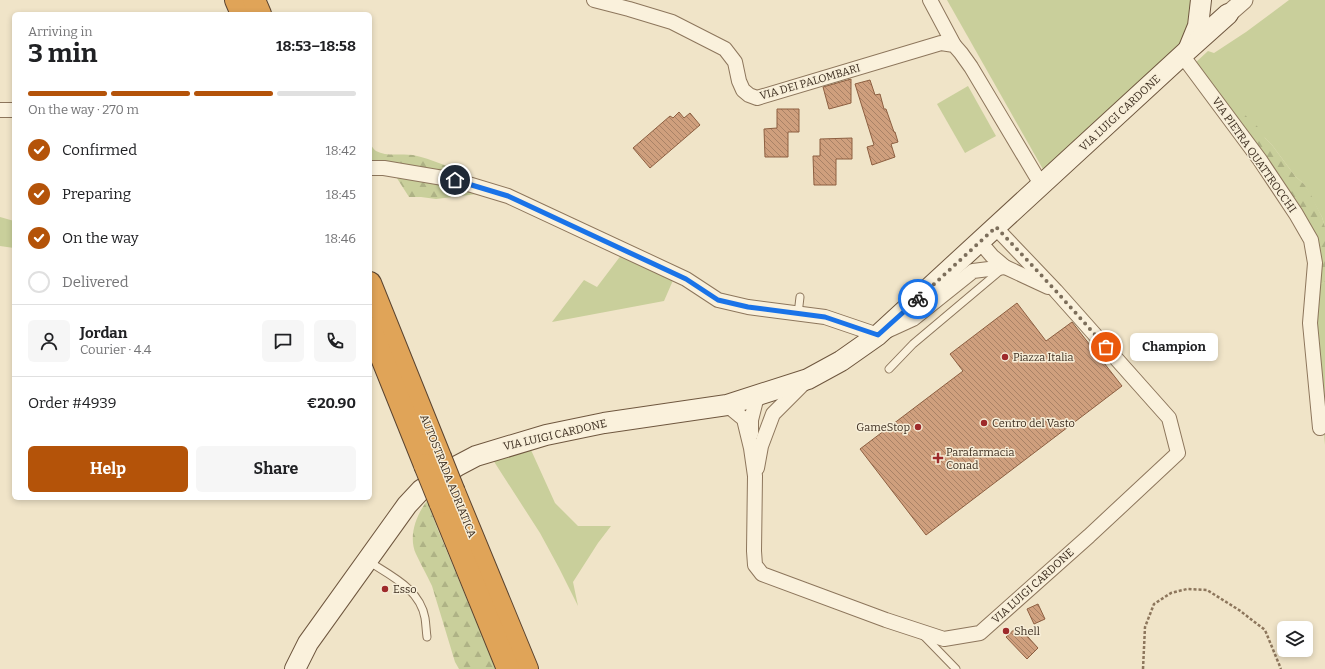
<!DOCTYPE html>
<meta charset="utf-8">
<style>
:root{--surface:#fff;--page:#f6f6f6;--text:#202124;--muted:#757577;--line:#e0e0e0;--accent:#b45309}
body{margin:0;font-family:Bitter,serif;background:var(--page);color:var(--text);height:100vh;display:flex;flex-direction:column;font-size:15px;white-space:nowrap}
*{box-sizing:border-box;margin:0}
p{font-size:13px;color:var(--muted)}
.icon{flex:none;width:22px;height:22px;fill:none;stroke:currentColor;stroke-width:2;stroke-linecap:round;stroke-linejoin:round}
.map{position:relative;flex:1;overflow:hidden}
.panel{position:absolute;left:12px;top:12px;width:360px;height:488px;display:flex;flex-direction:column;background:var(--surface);border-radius:6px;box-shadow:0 2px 6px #0003}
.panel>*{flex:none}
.tools{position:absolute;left:1277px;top:621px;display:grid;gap:8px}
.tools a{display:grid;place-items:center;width:36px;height:36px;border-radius:6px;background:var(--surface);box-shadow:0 2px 6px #0003;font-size:20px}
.pin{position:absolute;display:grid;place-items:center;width:34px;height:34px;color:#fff;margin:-17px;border:2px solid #fff;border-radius:50%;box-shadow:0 1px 4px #0007}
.courier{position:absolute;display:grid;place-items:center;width:40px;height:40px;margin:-20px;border:3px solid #1a73e8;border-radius:50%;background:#fff;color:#222;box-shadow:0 1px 5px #0007}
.bubble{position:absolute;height:28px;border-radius:6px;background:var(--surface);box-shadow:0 2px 6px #0003;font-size:13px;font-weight:700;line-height:28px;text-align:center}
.overview em{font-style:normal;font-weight:700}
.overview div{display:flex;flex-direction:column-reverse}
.overview{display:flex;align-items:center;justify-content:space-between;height:68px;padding:0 16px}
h1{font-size:26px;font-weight:700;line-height:30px}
.bar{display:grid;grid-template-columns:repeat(4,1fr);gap:6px 4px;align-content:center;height:48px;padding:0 16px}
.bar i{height:5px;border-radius:3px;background:var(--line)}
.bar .selected{background:var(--accent)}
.bar p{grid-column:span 4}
.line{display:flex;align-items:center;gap:10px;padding:0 16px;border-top:1px solid var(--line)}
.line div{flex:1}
.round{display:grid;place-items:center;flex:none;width:42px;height:42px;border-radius:6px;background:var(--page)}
ol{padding:0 16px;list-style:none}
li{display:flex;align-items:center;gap:12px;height:44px}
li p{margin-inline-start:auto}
li .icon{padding:4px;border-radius:50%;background:var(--accent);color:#fff;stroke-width:4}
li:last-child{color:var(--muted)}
li i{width:22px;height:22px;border:2px solid var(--line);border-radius:50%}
.primary-button{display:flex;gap:8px;margin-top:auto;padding:8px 16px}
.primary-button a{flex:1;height:46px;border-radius:6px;background:var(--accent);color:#fff;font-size:16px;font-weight:700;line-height:46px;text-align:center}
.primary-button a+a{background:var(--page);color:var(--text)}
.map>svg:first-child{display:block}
</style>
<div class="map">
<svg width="1325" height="669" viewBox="0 0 1325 669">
<defs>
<pattern id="forest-firs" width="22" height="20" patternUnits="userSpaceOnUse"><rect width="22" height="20" fill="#c9cf9b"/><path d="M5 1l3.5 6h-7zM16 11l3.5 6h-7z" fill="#aeb285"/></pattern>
<pattern id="building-back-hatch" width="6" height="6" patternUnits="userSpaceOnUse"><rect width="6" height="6" fill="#cf9f7d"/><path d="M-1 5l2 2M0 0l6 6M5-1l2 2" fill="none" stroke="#a98266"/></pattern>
</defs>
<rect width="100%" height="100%" fill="#f0e4c8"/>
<!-- green -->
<g fill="#c9cf9b">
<polygon points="947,0 1201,0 1191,42 1044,171"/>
<polygon points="1289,0 1325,0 1325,227 1322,217 1304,184 1295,176 1272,145 1265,138 1232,117 1194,64 1208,51 1214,53 1246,32"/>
<polygon points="968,86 996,136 965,153 937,104"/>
<polygon points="0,217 14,221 14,248 0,246"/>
<polygon points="622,254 674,278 664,301 552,322 584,280 597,287"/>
<polygon points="1325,282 1325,445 1314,322 1319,285"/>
<polygon points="531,450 555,503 578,526 611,526 598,543 573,582 578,606 559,568 540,533 493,460"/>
</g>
<!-- forest -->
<g fill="url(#forest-firs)">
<polygon points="1238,114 1245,115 1258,127 1265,138 1272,145 1295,176 1304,184 1311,195 1322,217 1325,227 1325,282 1319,285 1317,247 1232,117"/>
<path d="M370 144C372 146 374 150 376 151 387 157 402 153 413 155 432 159 450 168 469 174V177L477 194 436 199 421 197H409L393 172 370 163Z"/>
<path d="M427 501 438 530 496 669H459L455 662 432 586C427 575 421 565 416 554 408 537 416 515 427 501Z"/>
</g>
<!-- building -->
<g fill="url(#building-back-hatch)" stroke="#8d5f41">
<polygon points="851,79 851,103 829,109 823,87"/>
<polygon points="870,80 875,95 880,94 884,109 886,109 894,132 895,132 898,142 891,144 895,157 872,165 867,147 874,145 855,84"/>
<polygon points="777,109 799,109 799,132 788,132 788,157 765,157 764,129 777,128"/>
<polygon points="679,112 684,118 690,113 700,125 650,168 633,148 670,116 673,118"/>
<polygon points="852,138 852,159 836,159 836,185 814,185 813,156 820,156 820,139"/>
<polygon points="1017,303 1046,341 1072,322 1122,386 926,535 860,449 963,371 950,354"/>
<polygon points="1038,604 1045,619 1034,624 1027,609"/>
<polygon points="1018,626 1038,648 1027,659 1006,637"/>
</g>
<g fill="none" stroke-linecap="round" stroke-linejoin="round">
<defs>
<g id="service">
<polyline points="798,314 800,297"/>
<polyline points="889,369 913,344 1001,270"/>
<path d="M368 561C391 576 420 589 425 618 426 624 426 630 427 637"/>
<polyline points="923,635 956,669"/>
</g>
<g id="minor">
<polyline points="594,0 629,9 672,22 725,49 735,62 739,81 743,90 749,95 757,98 941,43 954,45 961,53 971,67 1042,186"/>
<polyline points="930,0 954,45"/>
<polyline points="1182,55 1260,160 1296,214 1311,240 1315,263 1310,323 1320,428"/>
<polyline points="0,110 14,110"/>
<polyline points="370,168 384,168 455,180 508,196 686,279 718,300 748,307 825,317 878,335 913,319 973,271 1005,267"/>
<polyline points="980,242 992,256 1005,267 1048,287"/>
<polyline points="727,405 744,419 751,448 755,476 754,551 755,565 762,574 886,620 944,639 980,633 1089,536 1178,453 1169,418 1056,291 995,227"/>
<polyline points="751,434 751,420 757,396"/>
<polyline points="757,468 761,446 773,414 806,381"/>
</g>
<polyline id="tertiary" points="1228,14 1244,0"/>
<g id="secondary">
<polyline points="1189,48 1198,26 1201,0"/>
<polyline points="295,669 308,643 407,505 421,490 457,466 476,456 546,435 604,423 727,405 808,379 841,361 878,335 1188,50 1228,14"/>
</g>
<g id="motorway">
<polyline points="236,0 242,14"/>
<polyline points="254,0 260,14"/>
<polyline points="370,283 440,457"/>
<polyline points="370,328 425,465"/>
<polyline points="454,492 527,669"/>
<polyline points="440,502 508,669"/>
</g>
</defs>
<!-- service casing -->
<use href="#service" stroke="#8d765c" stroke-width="9"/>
<!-- minor casing -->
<use href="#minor" stroke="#8d765c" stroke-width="16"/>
<!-- tertiary casing -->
<use href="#tertiary" stroke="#8d765c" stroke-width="19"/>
<!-- secondary casing -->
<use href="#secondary" stroke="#6f573f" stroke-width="22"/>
<!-- motorway casing -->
<use href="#motorway" stroke="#5b4430" stroke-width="24"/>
<!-- path -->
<polyline stroke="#8d765c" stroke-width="2.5" stroke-dasharray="3 2" stroke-linecap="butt" points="1143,669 1145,627 1154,604 1171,593 1187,589 1207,590 1239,610 1265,630 1281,669"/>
<!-- service -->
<use href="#service" stroke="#faf1dc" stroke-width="7"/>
<!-- minor -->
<use href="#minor" stroke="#faf1dc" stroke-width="14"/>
<!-- tertiary -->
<use href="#tertiary" stroke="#faf1dc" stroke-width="17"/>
<!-- secondary -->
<use href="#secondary" stroke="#faf1dc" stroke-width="20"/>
<!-- motorway -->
<use href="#motorway" stroke="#e0a458" stroke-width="22"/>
<defs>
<g id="motorway-bridge">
<polyline points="440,457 454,492"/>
<polyline points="425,465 440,502"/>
</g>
</defs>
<!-- motorway-bridge casing -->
<use href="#motorway-bridge" stroke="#5b4430" stroke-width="24" stroke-linecap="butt"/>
<!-- motorway-bridge -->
<use href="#motorway-bridge" stroke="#e0a458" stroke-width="22"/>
</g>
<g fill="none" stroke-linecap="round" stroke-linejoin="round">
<!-- done -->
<polyline stroke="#7c6e5b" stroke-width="4" stroke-dasharray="0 7.2" points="918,299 996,227 1056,291 1106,347"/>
<!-- route -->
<polyline stroke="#1a73e8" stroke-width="5" points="455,180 508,196 686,279 718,300 748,307 825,317 878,335 918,299"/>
</g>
<!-- markers -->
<g fill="#9e2a2b" stroke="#f7eed8" stroke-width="1.5">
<circle cx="1005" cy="357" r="4"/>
<circle cx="984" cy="423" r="4"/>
<circle cx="918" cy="427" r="4"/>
<path d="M936 452h4v4h4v4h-4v4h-4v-4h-4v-4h4z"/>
<circle cx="385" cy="589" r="4"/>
<circle cx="1006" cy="631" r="4"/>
</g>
<g text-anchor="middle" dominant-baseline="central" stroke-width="3" stroke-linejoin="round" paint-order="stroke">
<!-- street labels -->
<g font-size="11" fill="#3d2e20" stroke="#f7eed8">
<text transform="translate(810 82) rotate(-16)">VIA DEI PALOMBARI</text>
<text transform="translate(1120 113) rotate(-43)">VIA LUIGI CARDONE</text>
<text transform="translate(1254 155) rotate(55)">VIA PIETRA QUATTROCCHI</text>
<text transform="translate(555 435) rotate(-13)">VIA LUIGI CARDONE</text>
<text transform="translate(448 476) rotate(68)">AUTOSTRADA ADRIATICA</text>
<text transform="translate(1033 586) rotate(-42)">VIA LUIGI CARDONE</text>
</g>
<!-- poi labels -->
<g font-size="11" fill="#3d2e20" stroke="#f7eed8" text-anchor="start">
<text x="1013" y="357">Piazza Italia</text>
<text x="992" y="423">Centro del Vasto</text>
<text x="910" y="427" text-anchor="end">GameStop</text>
<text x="946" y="452">Parafarmacia<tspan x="946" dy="13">Conad</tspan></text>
<text x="393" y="589">Esso</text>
<text x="1014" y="631">Shell</text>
</g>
</g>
</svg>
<div class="tools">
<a><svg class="icon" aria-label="layers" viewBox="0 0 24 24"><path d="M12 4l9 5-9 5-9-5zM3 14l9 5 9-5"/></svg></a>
</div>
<div class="pin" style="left:1106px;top:347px;background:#ea580c"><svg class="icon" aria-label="bag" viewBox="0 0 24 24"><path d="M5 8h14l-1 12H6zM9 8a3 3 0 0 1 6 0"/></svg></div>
<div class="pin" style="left:455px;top:180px;background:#1f2937"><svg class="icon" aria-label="home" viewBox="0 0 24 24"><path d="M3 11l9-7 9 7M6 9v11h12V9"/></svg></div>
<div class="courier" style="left:918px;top:299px"><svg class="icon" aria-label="bike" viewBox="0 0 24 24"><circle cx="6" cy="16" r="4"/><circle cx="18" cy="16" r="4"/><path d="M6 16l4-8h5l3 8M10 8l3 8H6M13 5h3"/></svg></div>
<div class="bubble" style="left:1130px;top:333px;width:88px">Champion</div>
<section class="panel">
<div class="overview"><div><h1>3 min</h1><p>Arriving in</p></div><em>18:53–18:58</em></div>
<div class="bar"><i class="selected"></i><i class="selected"></i><i class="selected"></i><i></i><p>On the way · 270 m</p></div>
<ol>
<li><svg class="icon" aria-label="check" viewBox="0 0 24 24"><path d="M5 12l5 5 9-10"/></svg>Confirmed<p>18:42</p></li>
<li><svg class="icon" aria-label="check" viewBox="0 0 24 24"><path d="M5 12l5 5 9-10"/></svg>Preparing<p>18:45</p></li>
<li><svg class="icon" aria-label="check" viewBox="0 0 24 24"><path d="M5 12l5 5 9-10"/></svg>On the way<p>18:46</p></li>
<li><i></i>Delivered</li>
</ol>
<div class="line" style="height:72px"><a class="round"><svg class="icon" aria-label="person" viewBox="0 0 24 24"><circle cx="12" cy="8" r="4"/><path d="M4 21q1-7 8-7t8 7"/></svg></a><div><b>Jordan</b><p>Courier · 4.4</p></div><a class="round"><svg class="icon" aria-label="chat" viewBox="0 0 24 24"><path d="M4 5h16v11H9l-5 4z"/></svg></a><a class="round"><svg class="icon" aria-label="phone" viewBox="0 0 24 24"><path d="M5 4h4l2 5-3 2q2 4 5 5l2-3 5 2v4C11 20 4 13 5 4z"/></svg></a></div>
<div class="line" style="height:52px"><div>Order #4939</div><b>€20.90</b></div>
<div class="primary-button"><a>Help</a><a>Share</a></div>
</section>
</div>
